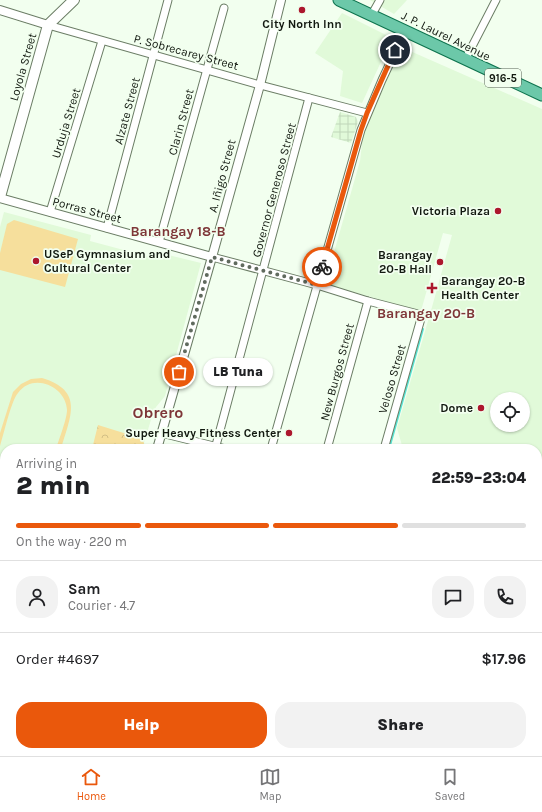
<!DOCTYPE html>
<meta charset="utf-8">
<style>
:root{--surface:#fff;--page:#f2f2f2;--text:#202124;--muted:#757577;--line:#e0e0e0;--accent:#ea580c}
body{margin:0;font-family:Karla,sans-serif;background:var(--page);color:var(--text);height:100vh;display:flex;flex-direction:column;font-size:15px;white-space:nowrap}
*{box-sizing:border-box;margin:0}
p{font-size:13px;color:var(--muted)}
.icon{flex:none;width:22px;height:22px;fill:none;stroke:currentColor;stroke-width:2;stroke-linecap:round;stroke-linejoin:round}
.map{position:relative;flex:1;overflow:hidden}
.details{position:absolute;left:0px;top:444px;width:542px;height:312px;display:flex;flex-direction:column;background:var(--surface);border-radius:16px 16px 0 0;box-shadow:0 1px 3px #0004}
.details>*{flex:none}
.tools{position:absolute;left:490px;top:392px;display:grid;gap:8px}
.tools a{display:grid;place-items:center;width:40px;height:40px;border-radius:50%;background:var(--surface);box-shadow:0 1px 3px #0004;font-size:20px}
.pin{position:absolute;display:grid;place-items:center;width:34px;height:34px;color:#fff;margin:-17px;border:2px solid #fff;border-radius:50%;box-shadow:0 1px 4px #0007}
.courier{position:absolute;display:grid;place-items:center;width:40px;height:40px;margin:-20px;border:3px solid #ea580c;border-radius:50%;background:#fff;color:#222;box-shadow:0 1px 5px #0007}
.bubble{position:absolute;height:28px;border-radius:14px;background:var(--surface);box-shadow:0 1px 3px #0004;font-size:13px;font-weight:800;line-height:28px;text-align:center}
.summary em{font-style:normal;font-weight:800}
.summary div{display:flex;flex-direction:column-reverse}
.summary{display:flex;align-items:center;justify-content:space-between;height:68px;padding:0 16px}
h1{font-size:26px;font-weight:800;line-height:30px}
.bar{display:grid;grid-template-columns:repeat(4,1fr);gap:6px 4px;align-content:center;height:48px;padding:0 16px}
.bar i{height:5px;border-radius:3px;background:var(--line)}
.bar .selected{background:var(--accent)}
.bar p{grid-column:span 4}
.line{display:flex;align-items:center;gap:10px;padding:0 16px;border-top:1px solid var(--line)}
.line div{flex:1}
.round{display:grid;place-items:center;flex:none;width:42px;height:42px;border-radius:16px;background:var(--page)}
.primary-button{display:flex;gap:8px;margin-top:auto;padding:8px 16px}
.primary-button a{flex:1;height:46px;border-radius:16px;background:var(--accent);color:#fff;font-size:16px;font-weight:800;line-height:46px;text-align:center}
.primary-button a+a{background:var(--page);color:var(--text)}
.menu{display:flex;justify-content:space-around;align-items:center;height:56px;border-top:1px solid var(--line);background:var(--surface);font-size:11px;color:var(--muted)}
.menu a{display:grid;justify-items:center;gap:2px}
.menu .selected{color:var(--accent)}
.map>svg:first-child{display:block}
</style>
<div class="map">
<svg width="542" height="756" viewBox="0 0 542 756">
<defs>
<pattern id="industrial-grid" width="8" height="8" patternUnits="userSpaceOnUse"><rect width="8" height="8" fill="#e1fad9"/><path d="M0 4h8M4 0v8" fill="none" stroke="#c0d6b9"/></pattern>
<pattern id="park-crowns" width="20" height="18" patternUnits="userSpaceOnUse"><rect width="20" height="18" fill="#f6df9c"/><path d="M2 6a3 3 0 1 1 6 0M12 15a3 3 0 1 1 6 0" fill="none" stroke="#d2bf85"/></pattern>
</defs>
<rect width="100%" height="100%" fill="#f2ffef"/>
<!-- built -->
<g fill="#e1fad9" fill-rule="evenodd">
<polygon points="370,0 407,0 394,14"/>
<polygon points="342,13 392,38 362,103 340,96 343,71 315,53"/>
<path d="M401 47 542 109V493L537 491V449H403L397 428 432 307 452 235 443 233 421 311 325 284 360 161 363 135ZM497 399H523V425H497Z"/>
<polygon points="4,212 91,235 90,241 150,257 152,251 201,263 165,396 156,407 153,413 144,443 146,449 5,449 5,572 0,571 0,227"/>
</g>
<!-- industrial -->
<g fill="url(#industrial-grid)">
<polygon points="340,112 356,117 358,122 351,143 331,137"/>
<polygon points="134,751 187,751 185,756 133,756"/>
</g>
<!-- park -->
<polygon fill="url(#park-crowns)" points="98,425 143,439 145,449 92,449"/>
<!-- pitch -->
<g fill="#f6df9c">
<polygon points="14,220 78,239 65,287 0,270 0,253 7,224"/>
<path d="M42 378C85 391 70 417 61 449H56C59 439 67 419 67 410 66 386 33 372 18 393 11 401 4 434 0 446V433L13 392 21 384 31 379Z"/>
</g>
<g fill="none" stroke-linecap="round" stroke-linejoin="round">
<!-- stream -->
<g stroke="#58e5d6" stroke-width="2">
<polyline points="389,449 423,329"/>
<polyline points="537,714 542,715"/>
<polyline points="304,756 306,751"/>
</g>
<defs>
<g id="minor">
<polyline points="371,16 380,0"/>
<polyline points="48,25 260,85 367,113"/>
<polyline points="465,60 496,0"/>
<polyline points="50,212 102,41"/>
<polyline points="107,228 168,0"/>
<polyline points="159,242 224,8"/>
<polyline points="212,257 317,285 368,301 422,315 384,449"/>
<polyline points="161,433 226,449"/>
<polyline points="215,449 309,98"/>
<polyline points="271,449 361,130 382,80 405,31"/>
<polyline points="327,449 368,301"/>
<polyline points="0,603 5,584"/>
<polyline points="537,719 542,719"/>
<polyline points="390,752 390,751"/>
<polyline points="16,756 17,751"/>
<polyline points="242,756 243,751"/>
<polyline points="298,756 299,751"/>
</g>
<g id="tertiary">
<polyline points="0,10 48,25"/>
<polyline points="0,198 212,257"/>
<polyline points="157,449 212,257 260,85 281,0"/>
<polyline points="0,575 5,577"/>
<polyline points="73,756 74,751"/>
</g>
<polyline id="secondary" points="0,197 48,25 74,0"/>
<polyline id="primary" points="339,0 542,95"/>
</defs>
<!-- minor casing -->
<use href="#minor" stroke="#6b7d65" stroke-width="9"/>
<!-- tertiary casing -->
<use href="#tertiary" stroke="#6b7d65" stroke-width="10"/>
<!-- secondary casing -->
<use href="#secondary" stroke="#6b7d65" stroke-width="12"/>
<!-- primary casing -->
<use href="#primary" stroke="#0d734e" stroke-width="13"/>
<!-- minor -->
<use href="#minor" stroke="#fff" stroke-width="7"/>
<!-- tertiary -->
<use href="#tertiary" stroke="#fff" stroke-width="8"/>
<!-- secondary -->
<use href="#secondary" stroke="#fff" stroke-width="10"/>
<!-- primary -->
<use href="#primary" stroke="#6cc8a9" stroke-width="11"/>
</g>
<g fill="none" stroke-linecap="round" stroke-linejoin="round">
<!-- done -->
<polyline stroke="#606a5e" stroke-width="4" stroke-dasharray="0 7.2" points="179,372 212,257 317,285 322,267"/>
<!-- route -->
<polyline stroke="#ea580c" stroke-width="5" points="322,267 361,130 367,113 395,50"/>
</g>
<!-- markers -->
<g fill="#ac172d" stroke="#f2ffef" stroke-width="1.5">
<circle cx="302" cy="10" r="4"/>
<circle cx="498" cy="211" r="4"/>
<circle cx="36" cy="261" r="4"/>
<circle cx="440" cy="262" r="4"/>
<path d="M430 282h4v4h4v4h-4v4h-4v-4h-4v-4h4z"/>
<circle cx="481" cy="408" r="4"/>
<circle cx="289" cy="433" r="4"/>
</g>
<g text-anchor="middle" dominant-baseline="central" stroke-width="3.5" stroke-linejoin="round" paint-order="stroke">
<!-- shield labels -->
<rect fill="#f2ffef" stroke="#555e53" stroke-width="1" x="485" y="69" width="36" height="18" rx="3"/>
<g font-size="11" font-weight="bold" fill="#121910">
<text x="503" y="78">916-5</text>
</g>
<!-- poi labels -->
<g font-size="12" font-weight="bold" fill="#121910" stroke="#f2ffef" text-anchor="end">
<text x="302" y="24" text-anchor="middle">City North Inn</text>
<text x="490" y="211">Victoria Plaza</text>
<text x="44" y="254" text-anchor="start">USeP Gymnasium and<tspan x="44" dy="14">Cultural Center</tspan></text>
<text x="432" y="255">Barangay<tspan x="432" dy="14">20-B Hall</tspan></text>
<text x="441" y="281" text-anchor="start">Barangay 20-B<tspan x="441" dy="14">Health Center</tspan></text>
<text x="473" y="408">Dome</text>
<text x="281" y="433">Super Heavy Fitness Center</text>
</g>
<!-- street labels -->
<g font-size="12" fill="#121910" stroke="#f2ffef">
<text transform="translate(446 36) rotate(26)">J. P. Laurel Avenue</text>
<text transform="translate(186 52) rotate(15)">P. Sobrecarey Street</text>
<text transform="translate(23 67) rotate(-74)">Loyola Street</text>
<text transform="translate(127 111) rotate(-75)">Alzate Street</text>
<text transform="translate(181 122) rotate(-75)">Clarin Street</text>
<text transform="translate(66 123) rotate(-73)">Urduja Street</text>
<text transform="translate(222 176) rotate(-75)">A. Iñigo Street</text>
<text transform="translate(274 190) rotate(-75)">Governor Generoso Street</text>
<text transform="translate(87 210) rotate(15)">Porras Street</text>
<text transform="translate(337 372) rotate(-75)">New Burgos Street</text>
<text transform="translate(392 379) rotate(-74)">Veloso Street</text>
</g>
<!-- quarter labels -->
<g font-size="14" font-weight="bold" fill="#7e3638" stroke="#f2ffef">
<text x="178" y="231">Barangay 18-B</text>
<text x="426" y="313">Barangay 20-B</text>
</g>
<!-- district labels -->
<g font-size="16" font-weight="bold" fill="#7e3638" stroke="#f2ffef">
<text x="158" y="412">Obrero</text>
</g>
</g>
</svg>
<div class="tools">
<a><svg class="icon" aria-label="locate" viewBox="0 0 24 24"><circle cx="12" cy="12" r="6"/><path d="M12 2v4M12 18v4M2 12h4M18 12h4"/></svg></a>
</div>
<div class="pin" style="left:179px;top:372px;background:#ea580c"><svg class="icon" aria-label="bag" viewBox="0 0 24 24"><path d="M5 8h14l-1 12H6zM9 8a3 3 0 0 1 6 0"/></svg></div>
<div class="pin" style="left:395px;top:50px;background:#1f2937"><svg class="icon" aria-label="home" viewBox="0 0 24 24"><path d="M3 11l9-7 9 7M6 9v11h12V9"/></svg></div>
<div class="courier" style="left:322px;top:267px"><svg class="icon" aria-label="bike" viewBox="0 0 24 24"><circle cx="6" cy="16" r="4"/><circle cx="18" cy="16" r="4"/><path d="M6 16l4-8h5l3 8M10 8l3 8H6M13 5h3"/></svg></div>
<div class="bubble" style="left:203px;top:358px;width:70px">LB Tuna</div>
<section class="details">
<div class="summary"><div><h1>2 min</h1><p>Arriving in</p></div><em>22:59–23:04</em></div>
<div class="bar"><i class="selected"></i><i class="selected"></i><i class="selected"></i><i></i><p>On the way · 220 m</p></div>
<div class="line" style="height:72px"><a class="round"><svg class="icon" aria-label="person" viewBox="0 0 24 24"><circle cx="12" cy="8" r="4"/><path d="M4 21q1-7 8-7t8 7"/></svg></a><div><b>Sam</b><p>Courier · 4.7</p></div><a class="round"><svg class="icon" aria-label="chat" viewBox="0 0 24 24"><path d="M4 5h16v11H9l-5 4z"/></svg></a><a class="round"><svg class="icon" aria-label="phone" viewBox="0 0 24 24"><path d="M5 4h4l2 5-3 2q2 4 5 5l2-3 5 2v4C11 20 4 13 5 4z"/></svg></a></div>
<div class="line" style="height:52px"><div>Order #4697</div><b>$17.96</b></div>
<div class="primary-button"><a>Help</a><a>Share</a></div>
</section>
</div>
<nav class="menu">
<a class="selected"><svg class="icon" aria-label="home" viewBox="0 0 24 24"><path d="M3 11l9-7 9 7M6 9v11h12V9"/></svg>Home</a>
<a><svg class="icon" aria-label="map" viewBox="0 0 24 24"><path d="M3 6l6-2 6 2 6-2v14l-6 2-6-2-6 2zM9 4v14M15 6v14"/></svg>Map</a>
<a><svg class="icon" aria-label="saved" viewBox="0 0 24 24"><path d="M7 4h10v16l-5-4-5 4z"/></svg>Saved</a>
</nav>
